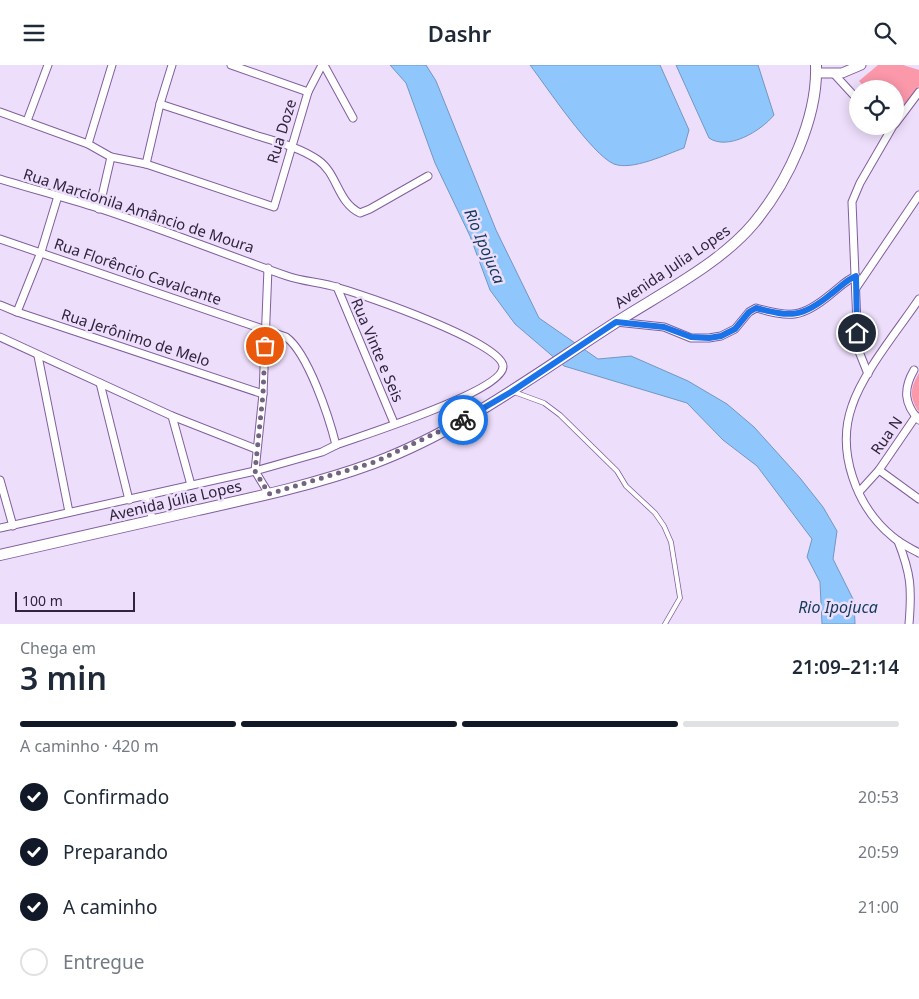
<!DOCTYPE html>
<html lang="pt">
<meta charset="utf-8">
<style>
:root{--surface:#fff;--page:#f2f2f3;--text:#1f2937;--muted:#747a83;--line:#e0e1e3;--accent:#111827}
body{margin:0;font-family:"Noto Sans",sans-serif;background:var(--page);color:var(--text);height:100vh;display:flex;flex-direction:column;font-size:19px;white-space:nowrap}
*{box-sizing:border-box;margin:0}
p{font-size:16px;color:var(--muted)}
.icon{flex:none;width:28px;height:28px;fill:none;stroke:currentColor;stroke-width:2;stroke-linecap:round;stroke-linejoin:round}
.map{position:relative;height:559px;overflow:hidden}
.panel{display:flex;flex-direction:column;background:var(--surface);flex:1}
.panel>*{flex:none}
.buttons{position:absolute;left:849px;top:15px;display:grid;gap:10px}
.buttons a{display:grid;place-items:center;width:55px;height:55px;border-radius:50%;background:var(--surface);box-shadow:0 2px 12px #0003;font-size:25px}
.scale{position:absolute;left:15px;bottom:12px;width:120px;box-sizing:border-box;padding-left:5px;border:2px solid #31223d;border-top:0;font-size:14px;line-height:18px;white-space:nowrap;color:#31223d;-webkit-text-stroke:4px #eddefb;paint-order:stroke}
.pin{position:absolute;display:grid;place-items:center;width:42px;height:42px;color:#fff;margin:-21px;border:2px solid #fff;border-radius:50%;box-shadow:0 1px 5px #0007}
.courier{position:absolute;display:grid;place-items:center;width:50px;height:50px;margin:-25px;border:4px solid #1a73e8;border-radius:50%;background:#fff;color:#222;box-shadow:0 1px 6px #0007}
.head em{font-style:normal;font-weight:600}
.head div{display:flex;flex-direction:column-reverse}
.head{display:flex;align-items:center;justify-content:space-between;height:85px;padding:0 20px}
h1{font-size:32px;font-weight:600;line-height:38px}
.bar{display:grid;grid-template-columns:repeat(4,1fr);gap:8px 5px;align-content:center;height:60px;padding:0 20px}
.bar i{height:6px;border-radius:4px;background:var(--line)}
.bar .active{background:var(--accent)}
.bar p{grid-column:span 4}
ol{padding:0 20px;list-style:none}
li{display:flex;align-items:center;gap:15px;height:55px}
li p{margin-inline-start:auto}
li .icon{padding:5px;border-radius:50%;background:var(--accent);color:#fff;stroke-width:4}
li:last-child{color:var(--muted)}
li i{width:28px;height:28px;border:2px solid var(--line);border-radius:50%}
header{display:flex;justify-content:space-between;align-items:center;height:65px;padding:0 20px;background:var(--surface);font-size:22px;font-weight:600}
.map>svg:first-child{display:block}
</style>
<header><svg class="icon" aria-label="menu" viewBox="0 0 24 24"><path d="M4 6h16M4 12h16M4 18h16"/></svg>Dashr<svg class="icon" aria-label="search" viewBox="0 0 24 24"><circle cx="10" cy="10" r="6"/><path d="M15 15l6 6"/></svg></header>
<div class="map">
<svg width="919" height="559" viewBox="0 0 919 559">
<rect width="100%" height="100%" fill="#eddefb"/>
<!-- green -->
<g fill="#fb98aa">
<polygon points="878,0 903,0 919,5 919,21 895,52 895,24 866,24 859,16"/>
<path d="M919 308V347C909 333 910 323 919 308Z"/>
</g>
<!-- water -->
<g fill="#8fc7fd" stroke="#7396c3">
<polygon points="390,0 426,0 436,16 496,165 539,253 598,294 631,291 688,316 727,339 754,362 800,413 823,442 837,466 833,494 854,536 855,559 822,559 820,517 807,492 812,474 757,401 723,375 687,338 564,301 515,259 490,225 470,171 435,98 406,18"/>
<path d="M530 0H660L689 65 684 83C667 89 632 106 614 99 592 90 546 21 530 0Z"/>
<path d="M676 0H758L774 50C761 66 728 86 709 73Z"/>
</g>
<g fill="none" stroke-linecap="round" stroke-linejoin="round">
<defs>
<polyline id="service" points="514,327 544,338 560,350 617,406 626,421 655,448 664,461 671,477 680,533 665,559"/>
<g id="minor">
<polyline points="231,0 308,27"/>
<polyline points="324,0 353,53"/>
<polyline points="835,10 858,35"/>
<path d="M160 39C193 50 225 60 258 71 278 77 301 83 318 95 338 109 337 137 360 148L370 144 428 111"/>
<polyline points="0,47 88,79 111,92 146,99 274,142 308,27 322,0"/>
<polyline points="27,56 48,0"/>
<polyline points="895,59 919,27"/>
<polyline points="88,79 112,0"/>
<polyline points="146,99 160,39 172,0"/>
<path d="M0 114C33 124 66 133 98 143 162 164 224 189 287 211 304 217 322 217 339 223 364 230 501 277 503 301 505 326 360 371 336 380L322 387 255 406 0 463"/>
<polyline points="99,144 111,92"/>
<path d="M0 174 286 272C308 288 329 352 336 380"/>
<polyline points="337,222 394,358"/>
<polyline points="856,223 919,130"/>
<path d="M919 234C899 264 863 307 852 341 836 386 856 442 893 472 901 479 910 483 919 488"/>
<polyline points="0,240 17,247 263,329"/>
<polyline points="17,247 41,187 58,131"/>
<path d="M616 257 664 262 691 273H709L721 271 735 264 749 247 756 243C791 253 802 253 831 229 839 223 846 215 856 211"/>
<polyline points="0,272 172,351 256,384"/>
<polyline points="38,291 69,447"/>
<path d="M914 305C903 324 904 339 919 355"/>
<polyline points="868,309 858,284 852,137 860,118 893,61"/>
<polyline points="100,318 129,435"/>
<polyline points="172,351 191,420"/>
<polyline points="879,405 919,434"/>
<polyline points="255,406 263,329 268,203"/>
<polyline points="255,406 269,429"/>
<polyline points="0,415 13,461"/>
<polyline points="859,427 879,405 916,351"/>
<polyline points="145,431 153,455"/>
<path d="M898 476C911 509 912 523 909 559"/>
</g>
<polyline id="tertiary" points="817,8 842,8 861,0"/>
<path id="secondary" d="M0 490C66 475 132 460 198 445 257 432 317 419 374 398 462 365 537 308 615 258 660 229 720 199 754 158 788 117 818 53 816 0"/>
</defs>
<!-- service casing -->
<use href="#service" stroke="#815e9e" stroke-width="5.5"/>
<!-- minor casing -->
<use href="#minor" stroke="#815e9e" stroke-width="9"/>
<!-- tertiary casing -->
<use href="#tertiary" stroke="#815e9e" stroke-width="11"/>
<!-- secondary casing -->
<use href="#secondary" stroke="#815e9e" stroke-width="12"/>
<!-- service -->
<use href="#service" stroke="#fff" stroke-width="4"/>
<!-- minor -->
<use href="#minor" stroke="#fff" stroke-width="7"/>
<!-- tertiary -->
<use href="#tertiary" stroke="#fff" stroke-width="9"/>
<!-- secondary -->
<use href="#secondary" stroke="#fff" stroke-width="10"/>
</g>
<g fill="none" stroke-linecap="round" stroke-linejoin="round">
<!-- done -->
<polyline stroke="#736480" stroke-width="5" stroke-dasharray="0 9" points="265,281 263,329 255,406 269,429 375,397 463,355"/>
<!-- route -->
<path stroke="#1a73e8" stroke-width="6" d="M463 355 511 327 616 257 664 262 691 272 709 273 721 271 735 264 749 247 756 243C791 252 802 253 831 229 839 223 846 215 856 211L857 268"/>
</g>
<g text-anchor="middle" dominant-baseline="central" stroke-width="5" stroke-linejoin="round" paint-order="stroke">
<!-- street labels -->
<g font-size="15" fill="#31223d" stroke="#eddefb">
<text transform="translate(281 66) rotate(-73)">Rua Doze</text>
<text transform="translate(139 145) rotate(18)">Rua Marcionila Amâncio de Moura</text>
<text transform="translate(672 201) rotate(-34)">Avenida Julia Lopes</text>
<text transform="translate(138 206) rotate(19)">Rua Florêncio Cavalcante</text>
<text transform="translate(136 272) rotate(18)">Rua Jerônimo de Melo</text>
<text transform="translate(378 285) rotate(67)">Rua Vinte e Seis</text>
<text transform="translate(886 370) rotate(-55)">Rua N</text>
<text transform="translate(175 435) rotate(-13)">Avenida Júlia Lopes</text>
</g>
<!-- water labels -->
<g font-size="16" font-style="italic" fill="#123a5d" stroke="#eddefb">
<text transform="translate(485 181) rotate(67)">Rio Ipojuca</text>
<text x="838" y="542">Rio Ipojuca</text>
</g>
</g>
</svg>
<div class="buttons">
<a><svg class="icon" aria-label="locate" viewBox="0 0 24 24"><circle cx="12" cy="12" r="6"/><path d="M12 2v4M12 18v4M2 12h4M18 12h4"/></svg></a>
</div>
<div class="scale">100 m</div>
<div class="pin" style="left:265px;top:281px;background:#ea580c"><svg class="icon" aria-label="bag" viewBox="0 0 24 24"><path d="M5 8h14l-1 12H6zM9 8a3 3 0 0 1 6 0"/></svg></div>
<div class="pin" style="left:857px;top:268px;background:#1f2937"><svg class="icon" aria-label="home" viewBox="0 0 24 24"><path d="M3 11l9-7 9 7M6 9v11h12V9"/></svg></div>
<div class="courier" style="left:463px;top:355px"><svg class="icon" aria-label="bike" viewBox="0 0 24 24"><circle cx="6" cy="16" r="4"/><circle cx="18" cy="16" r="4"/><path d="M6 16l4-8h5l3 8M10 8l3 8H6M13 5h3"/></svg></div>
</div>
<section class="panel">
<div class="head"><div><h1>3 min</h1><p>Chega em</p></div><em>21:09–21:14</em></div>
<div class="bar"><i class="active"></i><i class="active"></i><i class="active"></i><i></i><p>A caminho · 420 m</p></div>
<ol>
<li><svg class="icon" aria-label="check" viewBox="0 0 24 24"><path d="M5 12l5 5 9-10"/></svg>Confirmado<p>20:53</p></li>
<li><svg class="icon" aria-label="check" viewBox="0 0 24 24"><path d="M5 12l5 5 9-10"/></svg>Preparando<p>20:59</p></li>
<li><svg class="icon" aria-label="check" viewBox="0 0 24 24"><path d="M5 12l5 5 9-10"/></svg>A caminho<p>21:00</p></li>
<li><i></i>Entregue</li>
</ol>
</section>
